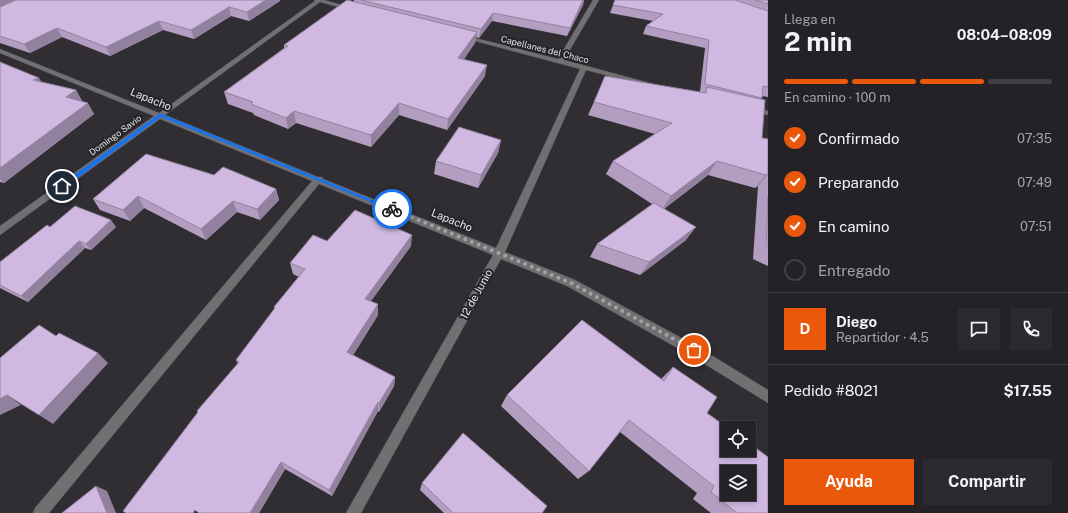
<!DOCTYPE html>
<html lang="es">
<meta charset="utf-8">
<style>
:root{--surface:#242226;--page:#2c2a2e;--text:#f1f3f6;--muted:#a3a4a7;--line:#413f43;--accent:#ea580c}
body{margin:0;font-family:"Public Sans",sans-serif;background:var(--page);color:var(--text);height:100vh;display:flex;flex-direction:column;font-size:15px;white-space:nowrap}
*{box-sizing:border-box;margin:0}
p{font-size:13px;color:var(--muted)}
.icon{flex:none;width:22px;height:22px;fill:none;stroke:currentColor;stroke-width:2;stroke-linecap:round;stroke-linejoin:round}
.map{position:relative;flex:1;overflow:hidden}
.side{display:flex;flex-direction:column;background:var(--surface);width:300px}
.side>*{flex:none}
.controls{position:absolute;left:720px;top:421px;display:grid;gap:8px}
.controls a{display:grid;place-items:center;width:36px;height:36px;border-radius:0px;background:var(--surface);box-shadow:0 2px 6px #0003,0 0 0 1px var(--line);font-size:20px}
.pin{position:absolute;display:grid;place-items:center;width:34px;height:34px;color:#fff;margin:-17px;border:2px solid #fff;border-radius:50%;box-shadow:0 1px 4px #0007}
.courier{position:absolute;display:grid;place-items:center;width:40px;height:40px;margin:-20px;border:3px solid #1a73e8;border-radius:50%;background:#fff;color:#222;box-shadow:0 1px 5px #0007}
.head em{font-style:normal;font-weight:700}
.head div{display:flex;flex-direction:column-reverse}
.head{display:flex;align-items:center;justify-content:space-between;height:68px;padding:0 16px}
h1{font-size:26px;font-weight:700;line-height:30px}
.bar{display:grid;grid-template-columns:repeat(4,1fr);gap:6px 4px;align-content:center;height:48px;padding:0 16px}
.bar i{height:5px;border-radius:3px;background:var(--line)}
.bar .on{background:var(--accent)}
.bar p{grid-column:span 4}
.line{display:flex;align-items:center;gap:10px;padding:0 16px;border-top:1px solid var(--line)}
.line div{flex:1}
.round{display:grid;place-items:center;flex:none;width:42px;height:42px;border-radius:0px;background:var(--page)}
ol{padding:0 16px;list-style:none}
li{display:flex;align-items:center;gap:12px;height:44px}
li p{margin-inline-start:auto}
li .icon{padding:4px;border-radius:50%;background:var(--accent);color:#fff;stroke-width:4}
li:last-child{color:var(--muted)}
li i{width:22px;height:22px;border:2px solid var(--line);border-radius:50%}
.button{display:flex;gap:8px;margin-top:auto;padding:8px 16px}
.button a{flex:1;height:46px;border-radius:0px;background:var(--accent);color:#fff;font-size:16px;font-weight:700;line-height:46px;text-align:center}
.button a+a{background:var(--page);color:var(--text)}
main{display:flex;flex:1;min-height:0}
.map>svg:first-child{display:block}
</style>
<main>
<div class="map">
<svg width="768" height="513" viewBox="0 0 768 513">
<rect width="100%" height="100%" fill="#302e32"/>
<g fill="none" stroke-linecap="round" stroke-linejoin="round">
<defs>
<g id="minor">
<polygon points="314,0 324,0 356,9 353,11 320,2 165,115 318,177 322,177 323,179 496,248 580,69 460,37 463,35 558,59 593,0 599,0 564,60 661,86 657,88 586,70 505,252 575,280 698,347 768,390 768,403 690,355 567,286 501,259 361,513 346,513 493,255 319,184 49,513 33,513 35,508 312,181 160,119 0,235 0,226 154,116 0,53 0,49 159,113 315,1"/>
<polygon points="748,106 768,111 768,115 748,110"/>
</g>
</defs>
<!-- minor casing -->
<use href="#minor" stroke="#4d4b4e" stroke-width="1"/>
<!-- minor -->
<use href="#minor" fill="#726f73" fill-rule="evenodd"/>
</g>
<!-- wall -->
<g fill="#b39ec2">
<polygon points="0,0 280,0 280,1 249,21 231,16 194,39 163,30 110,56 62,37 30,53 0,43"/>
<polygon points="354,0 584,0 583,5 567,36 492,21 479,38 476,37 475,43 464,59 485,76 447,130 399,115 371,147 296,123 288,129 254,115 253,113 228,104 224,92 284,48 284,45 354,2"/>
<polygon points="615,0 768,0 768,97 762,96 762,98 761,99 762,138 768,139 768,266 753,259 758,186 755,188 708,175 664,209 686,240 640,275 590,257 597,244 652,204 606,174 613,161 655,134 588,115 594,102 700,92 705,48 643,34 646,26 653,21 610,13"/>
<polygon points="0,62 42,82 76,90 82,101 94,114 4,183 0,182"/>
<polygon points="501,140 498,153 478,188 434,174 436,161"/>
<polygon points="214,175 276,189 279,200 260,220 237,212 206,240 144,208 130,221 100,210 93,199"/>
<polygon points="50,227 116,227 91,250 85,248 28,302 0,288 0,262"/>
<polygon points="327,241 411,246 371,301 378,315 353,355 395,377 394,386 379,412 378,411 332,496 285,469 259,513 238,364 236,360 274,309 274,307 299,277 293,274 290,263"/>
<polygon points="673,367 707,413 768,513 711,513 693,499 697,493 620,432 589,471 578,479 501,406 507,395 661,379"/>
<polygon points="422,483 542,513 444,513 420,490"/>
</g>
<!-- shaded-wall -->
<g fill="#92819e">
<polygon points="0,0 25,0 0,11"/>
<polygon points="266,0 280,0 280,1 249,21 247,12"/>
<polygon points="583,0 584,0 583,5 567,36 570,28"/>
<polygon points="229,7 231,16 194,39 191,30"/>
<polygon points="493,13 492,21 479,38 481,29"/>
<polygon points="159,21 163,30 110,56 106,47"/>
<polygon points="57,28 62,37 30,53 24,44"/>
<polygon points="477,32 475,43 456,69 458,58"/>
<polygon points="487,65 485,76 447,130 448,119"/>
<polygon points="39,78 46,89 33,80"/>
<polygon points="76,90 82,101 73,108 66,97"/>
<polygon points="88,103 94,114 4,183 0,179 0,168"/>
<polygon points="399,103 399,115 371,147 371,135"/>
<polygon points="294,111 296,123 288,129 286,118"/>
<polygon points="501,140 498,153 478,188 481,175"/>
<polygon points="717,161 708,175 662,210 671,196"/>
<polygon points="768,174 758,186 755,188 766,175"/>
<polygon points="276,189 279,200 260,220 257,209"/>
<polygon points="138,196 144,208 130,221 123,210"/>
<polygon points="233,201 237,212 206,240 201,229"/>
<polygon points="111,220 116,227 91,250 86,244"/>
<polygon points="696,227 686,240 640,275 649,262"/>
<polygon points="412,235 411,246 365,309 365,299"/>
<polygon points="79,241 85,248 28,302 21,296"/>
<polygon points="378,304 378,315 349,362 347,352"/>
<polygon points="98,353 108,363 53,424 39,415"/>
<polygon points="395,377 394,386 379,412 379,403"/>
<polygon points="7,395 21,405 0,415 0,399"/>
<polygon points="378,402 378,411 332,496 329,490"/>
<polygon points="281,462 285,469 259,513 250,513"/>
<polygon points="96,486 107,491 116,513 107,513"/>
</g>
<!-- building -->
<g fill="#d0b8e1" stroke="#92819e" fill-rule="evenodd">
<polygon points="16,0 266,0 247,12 229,7 191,30 159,21 106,47 57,28 24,44 0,36 0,7"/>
<polygon points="347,0 477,32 458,58 487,65 448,119 399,103 371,135 294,111 286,118 251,104 253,102 224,92 288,46 284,45"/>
<polygon points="361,0 583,0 570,28 493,13 481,29"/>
<polygon points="615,0 735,0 768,11 768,87 763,86 762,98 705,84 709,40 646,26 663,14 613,5"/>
<polygon points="755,0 768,0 768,4"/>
<polygon points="0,62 39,78 33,80 76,90 66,97 88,103 0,168"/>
<polygon points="605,76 706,93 707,87 765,100 762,138 768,139 768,174 766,175 717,161 671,196 613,161 672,123 594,102"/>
<polygon points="459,127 501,140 481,175 436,161"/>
<polygon points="146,154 214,175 223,167 276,189 257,209 233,201 201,229 138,196 123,210 93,199"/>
<polygon points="768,197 768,247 766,246"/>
<polygon points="654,203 696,227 649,262 597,244"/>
<polygon points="75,206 111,220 86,244 79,241 21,296 0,285 0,262 47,225 50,227"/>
<polygon points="355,210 412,235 365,299 378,304 347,352 395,377 379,403 378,402 329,490 281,462 250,513 199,513 195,510 193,513 126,513 123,511 198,412 197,411 239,362 236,360 275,308 274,307 305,269 290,263 313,235 327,241"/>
<path d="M582 320 664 381 673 367 717 397 707 413 728 428H727V450H749V443L768 457V513H737L711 492 714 486 629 420 589 471 507 395ZM727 472H749V494H727Z"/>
<polygon points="39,325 56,336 59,333 98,353 39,415 7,395 0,399 0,358"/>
<polygon points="463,433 547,506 542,513 453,513 422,483"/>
<polygon points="96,486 107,513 62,513"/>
</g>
<!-- route -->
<polygon fill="#1a73e8" points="159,114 162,114 395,209 390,210 161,117 64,188 60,188 60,185"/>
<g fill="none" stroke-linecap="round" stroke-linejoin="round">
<!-- done -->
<polyline stroke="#a4a2a5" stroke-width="4" stroke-dasharray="0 7.2" points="392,209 571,283 694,350"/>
</g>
<g text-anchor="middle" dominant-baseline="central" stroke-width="4" stroke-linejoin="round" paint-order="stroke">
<!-- far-street labels -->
<g font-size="9" fill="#e2e1e3" stroke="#262428">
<text transform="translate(545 49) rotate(14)">Capellanes del Chaco</text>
<text transform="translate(115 135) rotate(-36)">Domingo Savio</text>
</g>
<!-- street labels -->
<g font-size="11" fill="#e2e1e3" stroke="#262428">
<text transform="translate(151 99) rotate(22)">Lapacho</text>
<text transform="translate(452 220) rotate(22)">Lapacho</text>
<text transform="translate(476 294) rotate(-61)">12 de Junio</text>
</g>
</g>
</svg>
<div class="controls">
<a><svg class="icon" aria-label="locate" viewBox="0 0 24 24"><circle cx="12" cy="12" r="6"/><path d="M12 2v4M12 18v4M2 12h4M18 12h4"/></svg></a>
<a><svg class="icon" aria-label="layers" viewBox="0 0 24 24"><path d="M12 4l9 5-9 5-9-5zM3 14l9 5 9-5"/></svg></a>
</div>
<div class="pin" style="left:694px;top:350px;background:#ea580c"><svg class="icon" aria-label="bag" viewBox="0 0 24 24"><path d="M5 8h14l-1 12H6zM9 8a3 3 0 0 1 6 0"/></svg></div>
<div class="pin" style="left:62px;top:186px;background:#1f2937"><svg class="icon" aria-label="home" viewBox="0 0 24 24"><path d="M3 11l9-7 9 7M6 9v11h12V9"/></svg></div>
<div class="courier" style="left:392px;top:209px"><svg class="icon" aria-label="bike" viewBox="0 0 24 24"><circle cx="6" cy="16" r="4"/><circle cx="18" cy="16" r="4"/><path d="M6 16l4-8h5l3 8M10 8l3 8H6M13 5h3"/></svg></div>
</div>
<section class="side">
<div class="head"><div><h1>2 min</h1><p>Llega en</p></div><em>08:04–08:09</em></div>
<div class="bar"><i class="on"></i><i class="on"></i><i class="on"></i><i></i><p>En camino · 100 m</p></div>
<ol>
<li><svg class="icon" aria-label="check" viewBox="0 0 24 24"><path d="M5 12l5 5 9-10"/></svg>Confirmado<p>07:35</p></li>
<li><svg class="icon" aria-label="check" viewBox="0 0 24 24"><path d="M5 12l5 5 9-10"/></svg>Preparando<p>07:49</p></li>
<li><svg class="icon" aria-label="check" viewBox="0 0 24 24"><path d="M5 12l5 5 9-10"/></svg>En camino<p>07:51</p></li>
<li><i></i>Entregado</li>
</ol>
<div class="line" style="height:72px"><b class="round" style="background:var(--accent);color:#fff">D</b><div><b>Diego</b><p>Repartidor · 4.5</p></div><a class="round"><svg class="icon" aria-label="chat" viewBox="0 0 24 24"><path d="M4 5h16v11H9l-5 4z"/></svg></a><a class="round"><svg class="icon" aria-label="phone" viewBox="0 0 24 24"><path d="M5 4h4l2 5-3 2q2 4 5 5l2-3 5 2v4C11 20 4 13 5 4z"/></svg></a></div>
<div class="line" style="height:52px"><div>Pedido #8021</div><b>$17.55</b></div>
<div class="button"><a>Ayuda</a><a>Compartir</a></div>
</section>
</main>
